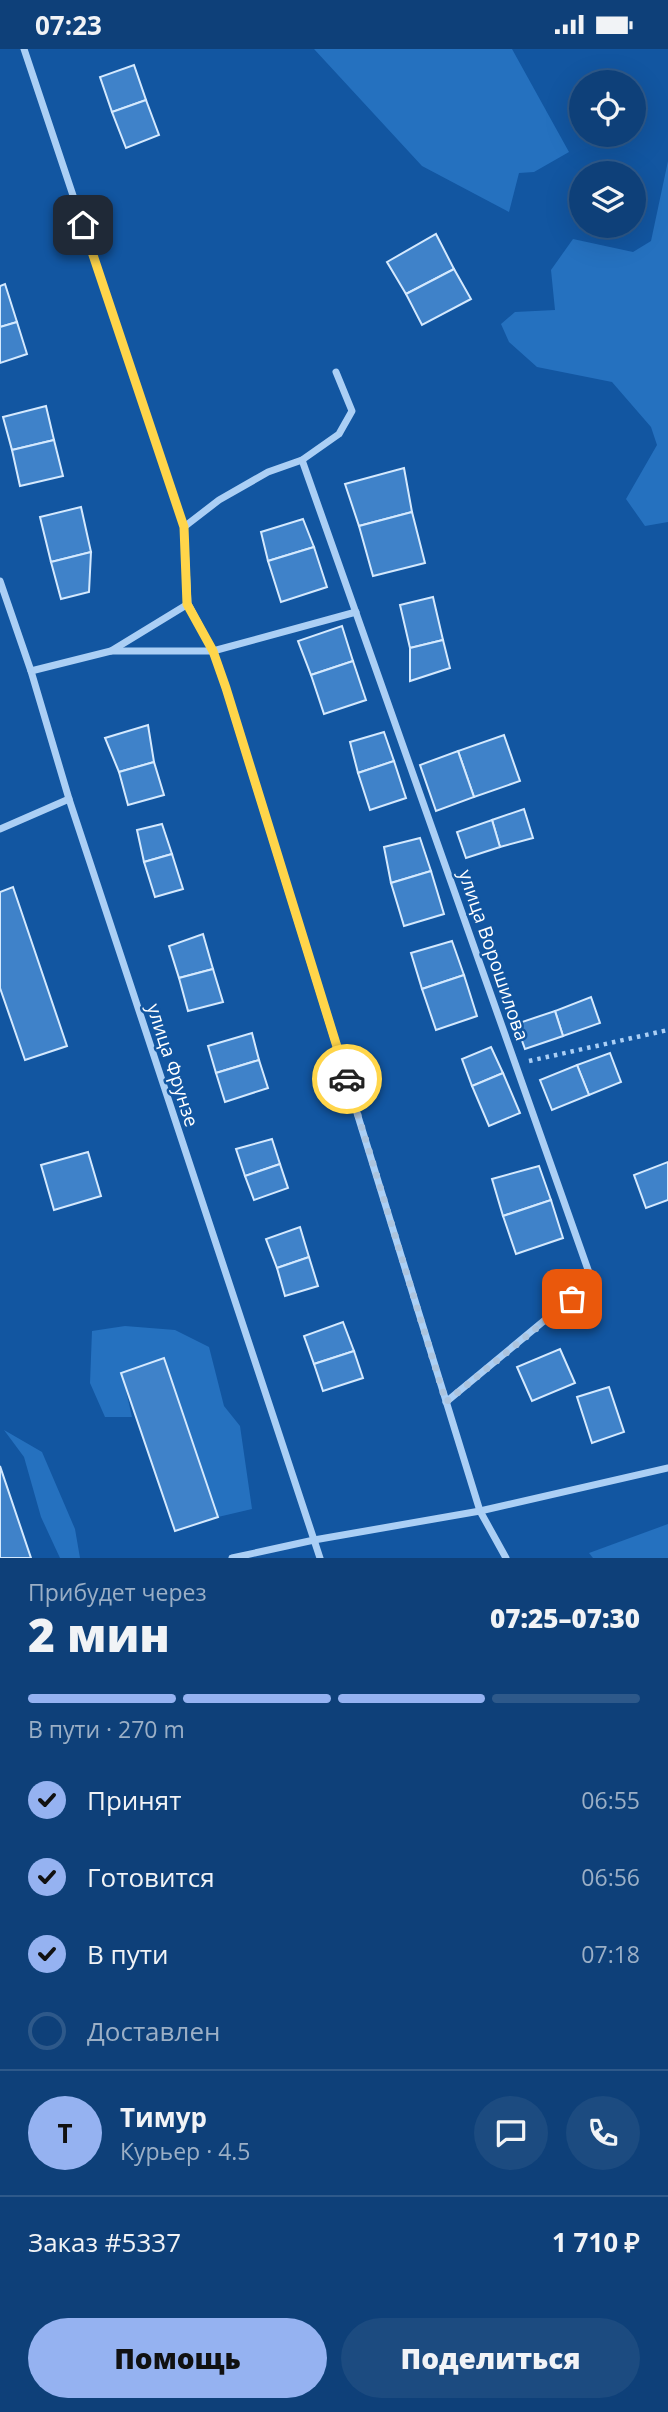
<!DOCTYPE html>
<html lang="ru">
<meta charset="utf-8">
<style>
:root{--surface:#0e4079;--page:#1c4b80;--text:#f1f3f6;--muted:#9bafc6;--line:#2e598a;--accent:#95b2f1}
body{margin:0;font-family:"Open Sans",sans-serif;background:var(--page);color:var(--text);height:100vh;display:flex;flex-direction:column;font-size:26px;white-space:nowrap}
*{box-sizing:border-box;margin:0}
p{font-size:23px;color:var(--muted)}
.icon{flex:none;width:38px;height:38px;fill:none;stroke:currentColor;stroke-width:2;stroke-linecap:round;stroke-linejoin:round}
.map{position:relative;height:1509px;overflow:hidden}
.sheet{display:flex;flex-direction:column;background:var(--surface);flex:1}
.sheet>*{flex:none}
.fabs{position:absolute;left:569px;top:21px;display:grid;gap:14px}
.fabs a{display:grid;place-items:center;width:77px;height:77px;border-radius:50%;background:var(--surface);box-shadow:0 7px 28px #0002,0 0 0 2px var(--line);font-size:35px}
.pin{position:absolute;display:grid;place-items:center;width:60px;height:60px;color:#fff;margin:-30px;border-radius:14px;box-shadow:0 4px 10px #0006}
.courier{position:absolute;display:grid;place-items:center;width:70px;height:70px;margin:-35px;border:5px solid #ffd54a;border-radius:50%;background:#fff;color:#222;box-shadow:0 2px 9px #0007}
.head em{font-style:normal;font-weight:800}
.head div{display:flex;flex-direction:column-reverse}
.head{display:flex;align-items:center;justify-content:space-between;height:119px;padding:0 28px}
h1{font-size:46px;font-weight:800;line-height:52px}
.bar{display:grid;grid-template-columns:repeat(4,1fr);gap:10px 7px;align-content:center;height:84px;padding:0 28px}
.bar i{height:9px;border-radius:5px;background:var(--line)}
.bar .current{background:var(--accent)}
.bar p{grid-column:span 4}
.line{display:flex;align-items:center;gap:18px;padding:0 28px;border-top:2px solid var(--line)}
.line div{flex:1}
.round{display:grid;place-items:center;flex:none;width:74px;height:74px;border-radius:37px;background:var(--page)}
ol{padding:0 28px;list-style:none}
li{display:flex;align-items:center;gap:21px;height:77px}
li p{margin-inline-start:auto}
li .icon{padding:7px;border-radius:50%;background:var(--accent);color:#111;stroke-width:4}
li:last-child{color:var(--muted)}
li i{width:38px;height:38px;border:4px solid var(--line);border-radius:50%}
.cta{display:flex;gap:14px;margin-top:auto;padding:14px 28px}
.cta a{flex:1;height:80px;border-radius:42px;background:var(--accent);color:#111;font-size:28px;font-weight:800;line-height:80px;text-align:center}
.cta a+a{background:var(--page);color:var(--text)}
.status{display:flex;justify-content:space-between;align-items:center;height:49px;padding:0 35px;background:var(--surface);direction:ltr}
.status svg{height:19px;fill:currentColor}
.map>svg:first-child{display:block}
</style>
<div class="status"><b>07:23</b><svg viewBox="0 0 49 12"><path d="M0 12V9h3v3zM5 12V6h3v6zM10 12V3h3v9zM15 12V0h3v12zM26 1h20v11H26zM47 4h2v5h-2z"/></svg></div>
<div class="map">
<svg width="668" height="1509" viewBox="0 0 668 1509">
<rect width="100%" height="100%" fill="#1256a1"/>
<!-- green -->
<g fill="#2571bf">
<polygon points="314,0 512,0 569,103 534,123 519,124 509,163 422,117"/>
<polygon points="668,112 668,473 645,477 626,450 657,396 651,378 612,333 537,318 509,293 501,275 515,263 555,261 551,221 573,190 633,203 651,192"/>
<polygon points="125,1277 175,1281 209,1298 224,1357 240,1377 252,1460 218,1468 164,1310 122,1324 132,1368 105,1368 90,1334 92,1282"/>
<polygon points="4,1381 42,1403 75,1480 80,1509 60,1509 41,1468 24,1408"/>
<polygon points="668,1475 668,1509 593,1509 589,1504"/>
</g>
<!-- building -->
<g fill="#3f82c9" stroke="#d4e9fe" stroke-width="2">
<polygon points="134,16 146,51 112,63 100,28"/>
<polygon points="146,51 159,86 126,99 112,63"/>
<polygon points="436,185 454,220 406,245 387,213"/>
<polygon points="454,220 471,250 422,276 406,245"/>
<polygon points="5,235 17,273 0,278 0,237"/>
<polygon points="17,273 27,305 0,314 0,278"/>
<polygon points="46,357 54,391 12,401 3,368"/>
<polygon points="54,391 63,427 20,437 12,401"/>
<polygon points="404,419 412,463 359,477 345,435"/>
<polygon points="81,458 91,503 51,513 40,468"/>
<polygon points="412,463 425,514 373,527 359,477"/>
<polygon points="303,470 314,498 268,512 261,483"/>
<polygon points="314,498 327,538 281,553 268,512"/>
<polygon points="91,503 89,543 61,550 51,513"/>
<polygon points="433,548 443,591 410,599 400,556"/>
<polygon points="342,577 353,612 311,626 298,592"/>
<polygon points="443,591 450,619 410,632 410,599"/>
<polygon points="353,612 366,651 324,665 311,626"/>
<polygon points="148,676 154,713 119,723 105,689"/>
<polygon points="384,683 394,712 358,724 350,693"/>
<polygon points="504,686 520,732 474,748 458,702"/>
<polygon points="458,702 474,748 436,762 420,716"/>
<polygon points="394,712 406,749 370,761 358,724"/>
<polygon points="154,713 164,746 128,756 119,723"/>
<polygon points="524,760 533,789 500,798 492,771"/>
<polygon points="492,771 500,798 466,809 457,783"/>
<polygon points="162,775 172,805 144,813 137,781"/>
<polygon points="420,789 431,822 391,834 384,798"/>
<polygon points="172,805 183,840 155,848 144,813"/>
<polygon points="431,822 444,865 404,877 391,834"/>
<polygon points="13,838 67,997 25,1011 0,939 0,843"/>
<polygon points="203,885 213,920 179,929 169,897"/>
<polygon points="452,892 464,926 422,940 411,904"/>
<polygon points="213,920 223,953 188,962 179,929"/>
<polygon points="464,926 477,967 436,981 422,940"/>
<polygon points="591,948 600,974 563,987 555,962"/>
<polygon points="555,962 563,987 525,1000 516,975"/>
<polygon points="252,984 259,1011 216,1024 208,997"/>
<polygon points="491,998 503,1024 472,1037 462,1010"/>
<polygon points="610,1004 621,1033 589,1046 577,1016"/>
<polygon points="259,1011 268,1039 225,1053 216,1024"/>
<polygon points="577,1016 589,1046 552,1061 540,1031"/>
<polygon points="503,1024 520,1064 489,1077 472,1037"/>
<polygon points="272,1090 280,1115 245,1127 236,1100"/>
<polygon points="88,1103 101,1147 54,1161 41,1116"/>
<polygon points="668,1113 668,1151 646,1159 634,1126"/>
<polygon points="280,1115 288,1139 254,1151 245,1127"/>
<polygon points="539,1117 551,1151 503,1167 492,1130"/>
<polygon points="551,1151 563,1189 516,1205 503,1167"/>
<polygon points="300,1178 309,1208 277,1219 266,1190"/>
<polygon points="309,1208 318,1237 285,1247 277,1219"/>
<polygon points="343,1273 354,1302 314,1315 304,1287"/>
<polygon points="560,1300 575,1334 532,1352 517,1318"/>
<polygon points="354,1302 363,1329 323,1342 314,1315"/>
<polygon points="164,1309 218,1468 175,1482 121,1324"/>
<polygon points="609,1338 624,1383 592,1394 577,1348"/>
<polygon points="0,1417 31,1509 0,1509"/>
</g>
<g fill="none" stroke-linecap="round" stroke-linejoin="round">
<!-- path -->
<polyline stroke="#abcff5" stroke-width="4.5" stroke-dasharray="3.5 5" stroke-linecap="butt" points="529,1012 668,981"/>
<!-- minor -->
<g stroke="#abcff5" stroke-width="7">
<polyline points="24,0 184,478 188,555 213,602 226,640 480,1462 506,1509"/>
<polyline points="302,411 592,1232 446,1353"/>
<polyline points="184,478 219,451 268,423 302,411 339,385 352,362 336,323"/>
<polyline points="0,532 31,622 69,750 320,1509"/>
<polyline points="111,602 213,602 356,563"/>
<polyline points="31,622 111,602 188,555"/>
<polyline points="0,780 69,750"/>
<polyline points="232,1509 314,1491 480,1462 668,1419"/>
</g>
</g>
<g fill="none" stroke-linecap="round" stroke-linejoin="round">
<!-- done -->
<polyline stroke="#acc4de" stroke-width="7" stroke-dasharray="0 12.6" points="347,1030 446,1353 572,1250"/>
<!-- route -->
<polyline stroke="#ffd54a" stroke-width="9" points="83,176 184,478 187,555 213,602 226,639 347,1030"/>
</g>
<g text-anchor="middle" dominant-baseline="central" stroke-width="5" stroke-linejoin="round" paint-order="stroke">
<!-- street labels -->
<g font-size="19" fill="#fff" stroke="#1256a1">
<text transform="translate(494 906) rotate(71)">улица Ворошилова</text>
<text transform="translate(173 1016) rotate(72)">улица Фрунзе</text>
</g>
</g>
</svg>
<div class="fabs">
<a><svg class="icon" aria-label="locate" viewBox="0 0 24 24"><circle cx="12" cy="12" r="6"/><path d="M12 2v4M12 18v4M2 12h4M18 12h4"/></svg></a>
<a><svg class="icon" aria-label="layers" viewBox="0 0 24 24"><path d="M12 4l9 5-9 5-9-5zM3 14l9 5 9-5"/></svg></a>
</div>
<div class="pin" style="left:572px;top:1250px;background:#ea580c"><svg class="icon" aria-label="bag" viewBox="0 0 24 24"><path d="M5 8h14l-1 12H6zM9 8a3 3 0 0 1 6 0"/></svg></div>
<div class="pin" style="left:83px;top:176px;background:#1f2937"><svg class="icon" aria-label="home" viewBox="0 0 24 24"><path d="M3 11l9-7 9 7M6 9v11h12V9"/></svg></div>
<div class="courier" style="left:347px;top:1030px"><svg class="icon" aria-label="car" viewBox="0 0 24 24"><path d="M5 17H2v-5l4-1 3-4h7l3 4 3 1v5h-3M9 17h6M6 11h13"/><circle cx="7" cy="17" r="2"/><circle cx="17" cy="17" r="2"/></svg></div>
</div>
<section class="sheet">
<div class="head"><div><h1>2 мин</h1><p>Прибудет через</p></div><em>07:25–07:30</em></div>
<div class="bar"><i class="current"></i><i class="current"></i><i class="current"></i><i></i><p>В пути · 270 m</p></div>
<ol>
<li><svg class="icon" aria-label="check" viewBox="0 0 24 24"><path d="M5 12l5 5 9-10"/></svg>Принят<p>06:55</p></li>
<li><svg class="icon" aria-label="check" viewBox="0 0 24 24"><path d="M5 12l5 5 9-10"/></svg>Готовится<p>06:56</p></li>
<li><svg class="icon" aria-label="check" viewBox="0 0 24 24"><path d="M5 12l5 5 9-10"/></svg>В пути<p>07:18</p></li>
<li><i></i>Доставлен</li>
</ol>
<div class="line" style="height:126px"><b class="round" style="background:var(--accent);color:#111">Т</b><div><b>Тимур</b><p>Курьер · 4.5</p></div><a class="round"><svg class="icon" aria-label="chat" viewBox="0 0 24 24"><path d="M4 5h16v11H9l-5 4z"/></svg></a><a class="round"><svg class="icon" aria-label="phone" viewBox="0 0 24 24"><path d="M5 4h4l2 5-3 2q2 4 5 5l2-3 5 2v4C11 20 4 13 5 4z"/></svg></a></div>
<div class="line" style="height:91px"><div>Заказ #5337</div><b>1 710 ₽</b></div>
<div class="cta"><a>Помощь</a><a>Поделиться</a></div>
</section>
